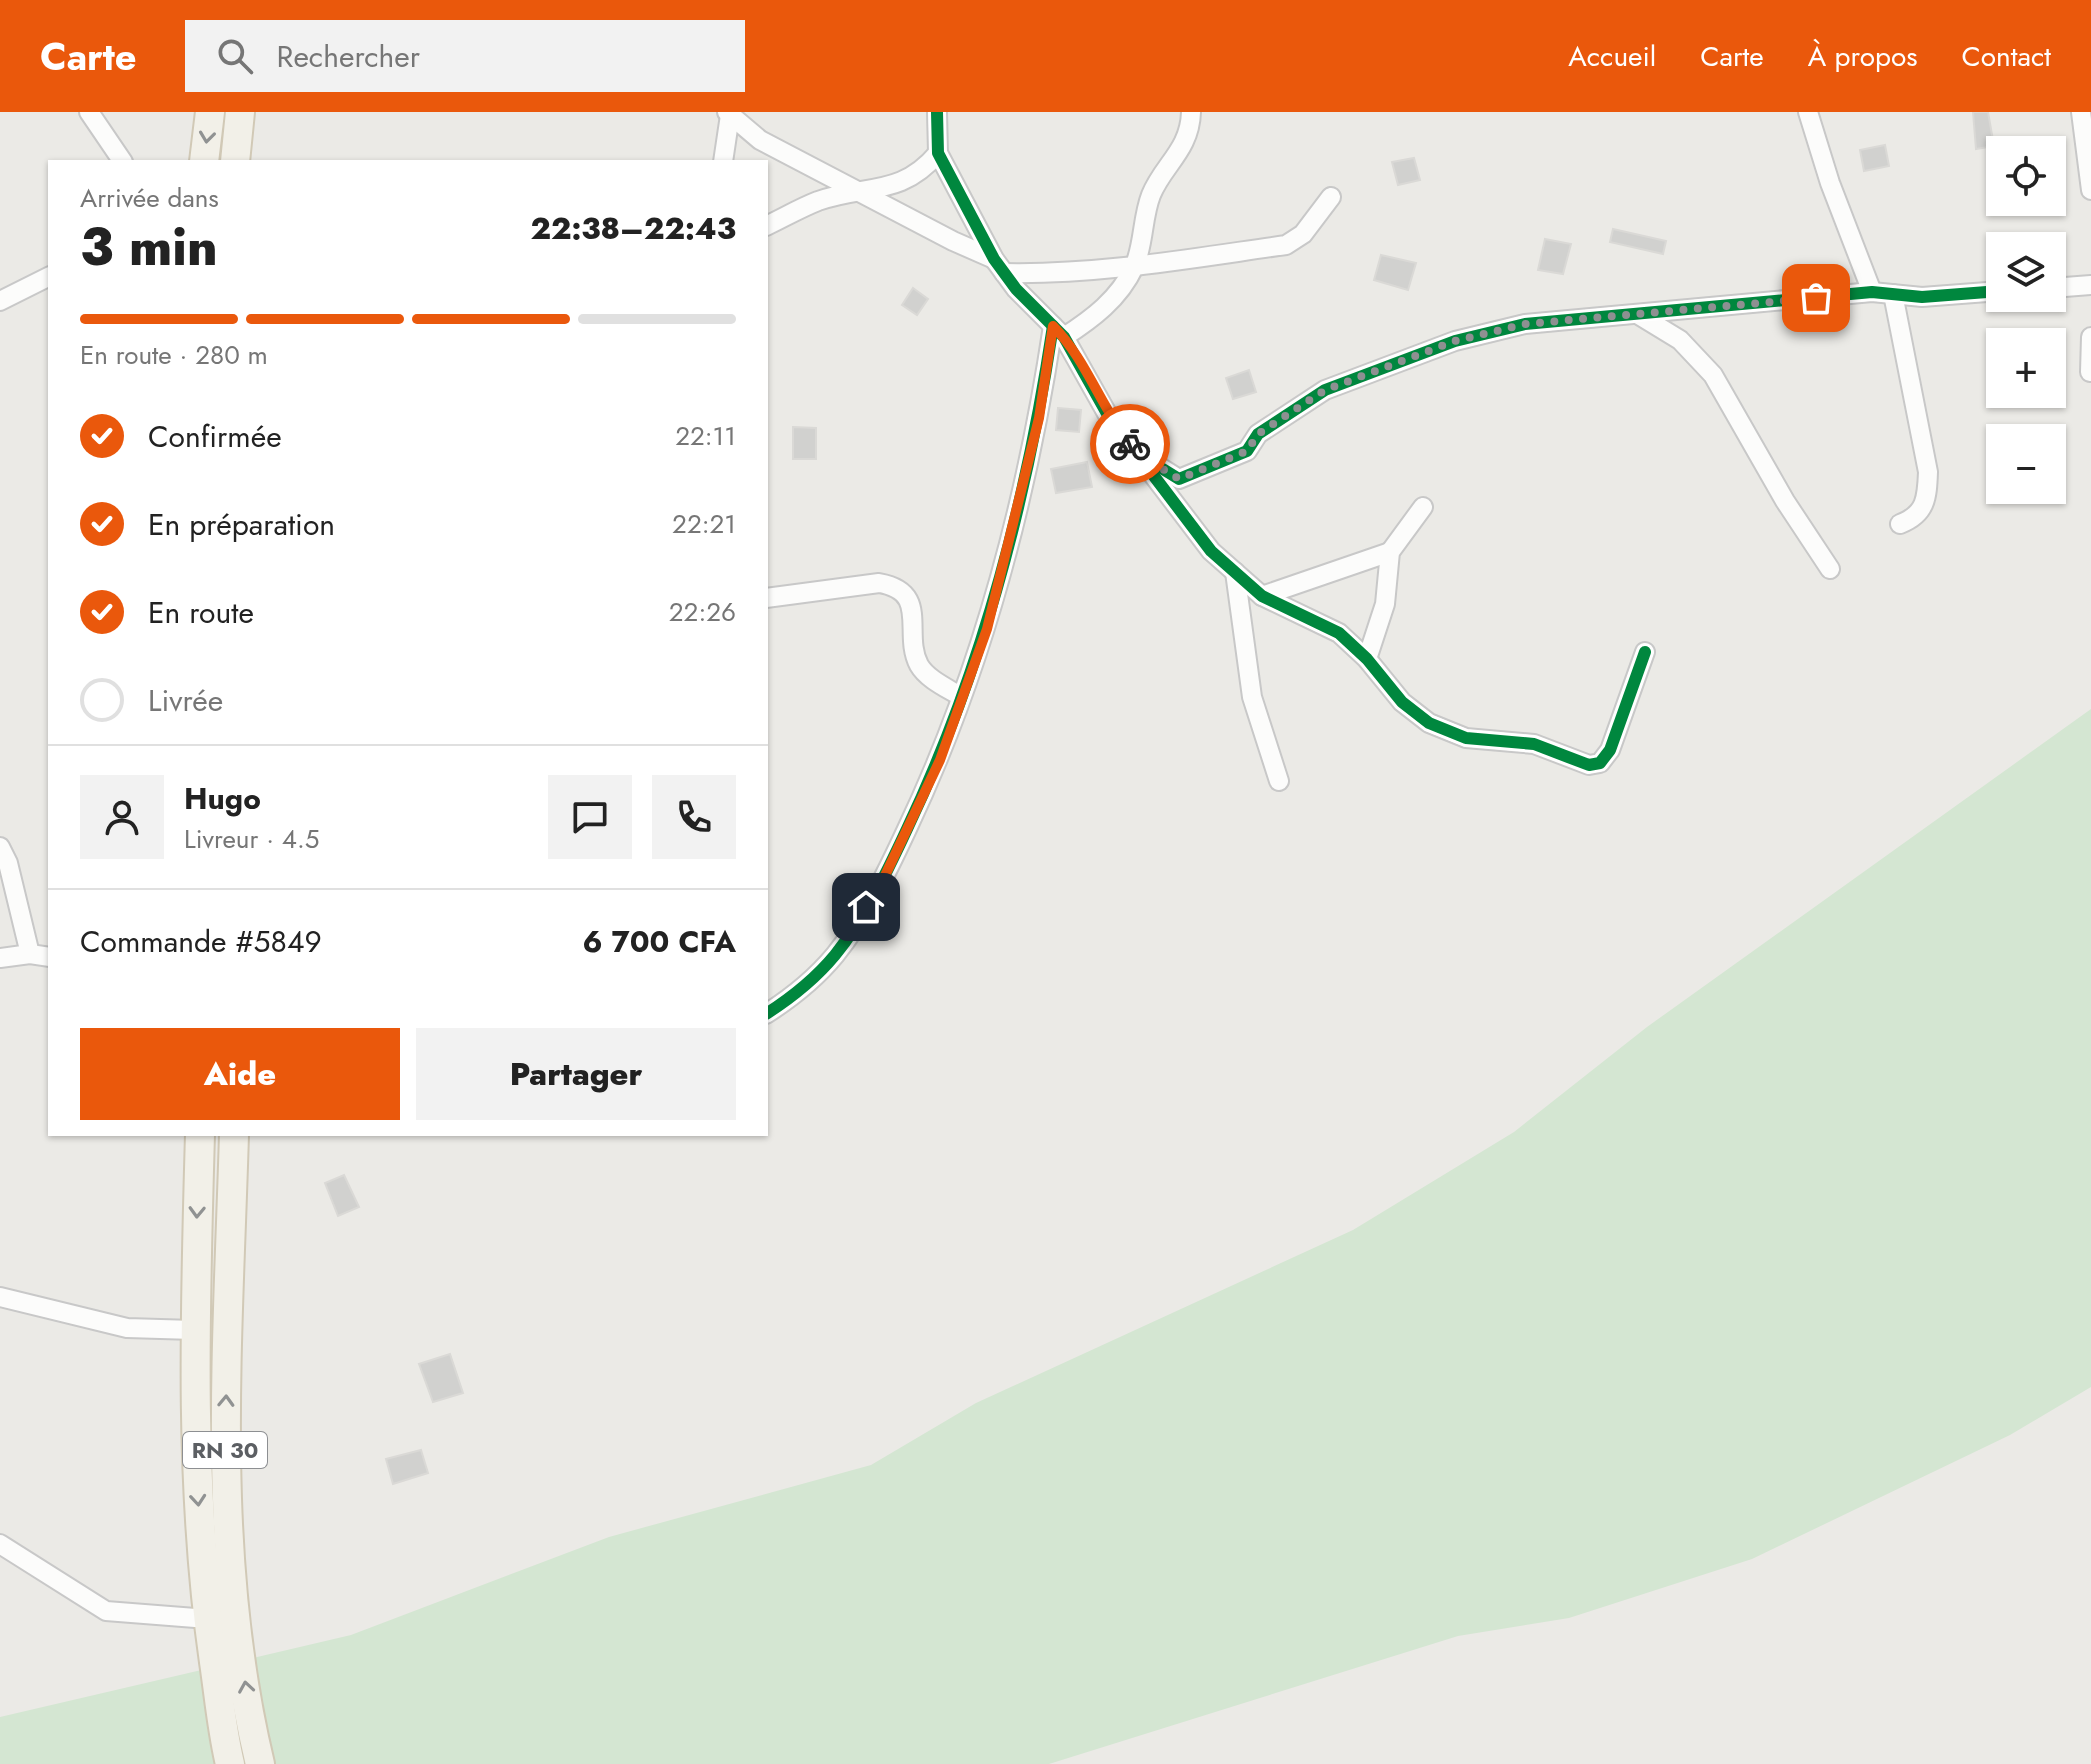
<!DOCTYPE html>
<html lang="fr">
<meta charset="utf-8">
<style>
:root{--surface:#fff;--page:#f2f2f2;--text:#222;--muted:#767676;--line:#e0e0e0;--accent:#ea580c}
body{margin:0;font-family:Jost,sans-serif;background:var(--page);color:var(--text);height:100vh;display:flex;flex-direction:column;font-size:30px;white-space:nowrap}
*{box-sizing:border-box;margin:0}
p{font-size:26px;color:var(--muted)}
.icon{flex:none;width:44px;height:44px;fill:none;stroke:currentColor;stroke-width:2;stroke-linecap:round;stroke-linejoin:round}
.map{position:relative;flex:1;overflow:hidden}
.panel{position:absolute;left:48px;top:48px;width:720px;height:976px;display:flex;flex-direction:column;background:var(--surface);border-radius:0px;box-shadow:0 2px 6px #0004}
.panel>*{flex:none}
.fabs{position:absolute;left:1986px;top:24px;display:grid;gap:16px}
.fabs a{display:grid;place-items:center;width:80px;height:80px;border-radius:0px;background:var(--surface);box-shadow:0 2px 6px #0004;font-size:40px}
.pin{position:absolute;display:grid;place-items:center;width:68px;height:68px;color:#fff;margin:-34px;border-radius:16px;box-shadow:0 4px 12px #0006}
.courier{position:absolute;display:grid;place-items:center;width:80px;height:80px;margin:-40px;border:6px solid #ea580c;border-radius:50%;background:#fff;color:#222;box-shadow:0 2px 10px #0007}
.head em{font-style:normal;font-weight:800}
.head div{display:flex;flex-direction:column-reverse}
.head{display:flex;align-items:center;justify-content:space-between;height:136px;padding:0 32px}
h1{font-size:52px;font-weight:800;line-height:60px}
.bar{display:grid;grid-template-columns:repeat(4,1fr);gap:12px 8px;align-content:center;height:96px;padding:0 32px}
.bar i{height:10px;border-radius:6px;background:var(--line)}
.bar .current{background:var(--accent)}
.bar p{grid-column:span 4}
.line{display:flex;align-items:center;gap:20px;padding:0 32px;border-top:2px solid var(--line)}
.line div{flex:1}
.round{display:grid;place-items:center;flex:none;width:84px;height:84px;border-radius:0px;background:var(--page)}
ol{padding:0 32px;list-style:none}
li{display:flex;align-items:center;gap:24px;height:88px}
li p{margin-inline-start:auto}
li .icon{padding:8px;border-radius:50%;background:var(--accent);color:#fff;stroke-width:4}
li:last-child{color:var(--muted)}
li i{width:44px;height:44px;border:4px solid var(--line);border-radius:50%}
.action{display:flex;gap:16px;margin-top:auto;padding:16px 32px}
.action a{flex:1;height:92px;border-radius:0px;background:var(--accent);color:#fff;font-size:32px;font-weight:800;line-height:92px;text-align:center}
.action a+a{background:var(--page);color:var(--text)}
header{display:flex;align-items:center;gap:48px;box-sizing:border-box;height:112px;padding:0 40px;background:var(--accent);color:#fff}
header strong{font-size:38px}
nav{display:flex;gap:44px;margin-inline-start:auto;font-size:28px}
.search{width:560px;height:72px;background:var(--page);display:flex;align-items:center;gap:20px;box-sizing:border-box;padding:0 28px;border-radius:0px;color:var(--muted);font-size:30px}
.map>svg:first-child{display:block}
</style>
<header>
<strong>Carte</strong>
<div class="search"><svg class="icon" aria-label="search" viewBox="0 0 24 24"><circle cx="10" cy="10" r="6"/><path d="M15 15l6 6"/></svg>Rechercher</div>
<nav><a>Accueil</a><a>Carte</a><a>À propos</a><a>Contact</a></nav>
</header>
<div class="map">
<svg width="2091" height="1652" viewBox="0 0 2091 1652">
<rect width="100%" height="100%" fill="#ebeae6"/>
<!-- green -->
<polygon fill="#d4e6d2" points="2091,597 2091,1275 2010,1323 1752,1447 1569,1506 1458,1524 1049,1652 0,1652 0,1605 351,1523 609,1425 871,1353 976,1291 1353,1118 1514,1020 1647,915"/>
<!-- building -->
<g fill="#d1d1cf" stroke="#dad9d6" stroke-width="2">
<polygon points="1973,0 1988,0 1994,34 1976,37"/>
<polygon points="1885,33 1889,54 1864,59 1860,38"/>
<polygon points="1414,46 1420,68 1398,73 1392,50"/>
<polygon points="1613,117 1666,129 1663,142 1610,130"/>
<polygon points="1545,127 1571,132 1563,162 1538,158"/>
<polygon points="1381,143 1416,151 1408,178 1374,168"/>
<polygon points="913,176 928,187 917,203 902,193"/>
<polygon points="1249,258 1256,280 1233,287 1226,266"/>
<polygon points="1058,296 1081,298 1079,320 1056,318"/>
<polygon points="793,315 816,316 816,347 793,347"/>
<polygon points="1087,350 1092,375 1056,381 1051,357"/>
<polygon points="344,1063 359,1095 338,1104 325,1071"/>
<polygon points="450,1242 463,1281 433,1290 419,1252"/>
<polygon points="421,1338 428,1361 393,1372 386,1347"/>
</g>
<g fill="none" stroke-linecap="round" stroke-linejoin="round">
<defs>
<g id="minor">
<polyline points="89,0 123,50"/>
<polyline points="727,0 760,28 953,129 994,147"/>
<polyline points="937,0 938,41 994,147 1016,177 1064,225 1109,305 1211,439 1262,484 1339,521 1367,547 1402,590 1429,611 1466,626 1534,632 1589,653 1600,651 1610,638 1645,540"/>
<polyline points="1808,0 1830,71 1872,180"/>
<polyline points="2081,0 2091,78"/>
<polyline points="723,50 730,3"/>
<path d="M766 114C783 106 800 96 818 89 866 72 901 85 938 41"/>
<path d="M1004 161C1099 163 1193 146 1286 133L1303 122 1331 85"/>
<polyline points="2052,176 2091,173"/>
<path d="M1893 182 1928 360C1927 386 1926 402 1900 412"/>
<polyline points="0,189 50,164"/>
<polyline points="1639,203 1680,228 1713,263 1785,389 1830,457"/>
<path d="M1064 225C1092 207 1119 187 1134 155 1144 133 1142 106 1151 83 1163 53 1190 38 1191 0"/>
<polyline points="2090,260 2091,225"/>
<polyline points="1144,345 1179,367 1247,339 1258,322 1325,278 1455,229 1525,212 1872,180 1922,185 2000,179"/>
<polyline points="1235,460 1252,585 1279,669"/>
<polyline points="1262,484 1390,440"/>
<path d="M766 486 879 471C931 480 902 521 919 553 927 567 947 576 960 584"/>
<polyline points="1367,547 1385,492 1390,440 1423,395"/>
<polyline points="0,735 8,751 30,842 50,845"/>
<polyline points="0,846 30,842"/>
<path d="M766 902C791 886 816 866 835 843 865 806 887 760 907 717 982 559 1027 387 1053 214"/>
<polyline points="0,1185 127,1216 194,1218"/>
<polyline points="0,1432 106,1499 208,1507"/>
</g>
<g id="primary">
<polyline points="204,50 210,0"/>
<polyline points="235,50 240,0"/>
<path d="M200 1022C195 1198 189 1375 214 1550 219 1584 222 1619 230 1652"/>
<path d="M234 1022C228 1232 210 1445 260 1652"/>
</g>
</defs>
<!-- minor casing -->
<use href="#minor" stroke="#c8c8c8" stroke-width="22"/>
<!-- primary casing -->
<use href="#primary" stroke="#d1c9b6" stroke-width="32"/>
<!-- minor -->
<use href="#minor" stroke="#fcfcfb" stroke-width="18"/>
<!-- primary -->
<use href="#primary" stroke="#f2f0e8" stroke-width="28"/>
<defs>
<g id="cycleway">
<polyline points="937,0 938,41 994,147 1016,177 1064,225 1109,305 1211,439 1262,484 1339,521 1367,547 1402,590 1429,611 1466,626 1534,632 1589,653 1600,651 1610,638 1645,540"/>
<polyline points="1145,346 1179,367 1247,339 1258,322 1325,278 1455,229 1525,212 1872,180 1922,185 2000,179"/>
<path d="M766 902C791 886 816 866 835 843 865 806 887 760 907 717 982 559 1027 387 1053 214"/>
</g>
</defs>
<!-- cycleway casing -->
<use href="#cycleway" stroke="#fff" stroke-width="17"/>
<!-- cycleway -->
<use href="#cycleway" stroke="#00873e" stroke-width="12"/>
</g>
<!-- one-way arrows -->
<defs><path id="oneway-chevron" d="M-2-3.5L2.5 0L-2 3.5" fill="none" stroke-width="1.6" stroke-linecap="round" stroke-linejoin="round" transform="scale(2)"/></defs>
<g stroke="#909292">
<use href="#oneway-chevron" transform="translate(207 25) rotate(97)"/>
<use href="#oneway-chevron" transform="translate(197 1100) rotate(92)"/>
<use href="#oneway-chevron" transform="translate(226 1289) rotate(-88)"/>
<use href="#oneway-chevron" transform="translate(198 1388) rotate(85)"/>
<use href="#oneway-chevron" transform="translate(246 1575) rotate(-99)"/>
</g>
<g fill="none" stroke-linecap="round" stroke-linejoin="round">
<!-- done -->
<polyline stroke="#8e9091" stroke-width="8" stroke-dasharray="0 14.4" points="1130,332 1138,342 1179,367 1247,339 1258,322 1325,278 1455,229 1525,212 1816,186"/>
<!-- route -->
<path stroke="#ea580c" stroke-width="10" d="M866 795 881 772 940 648 987 517 1039 306 1053 214C1086 247 1101 295 1130 332"/>
</g>
<g text-anchor="middle" dominant-baseline="central" stroke-width="7" stroke-linejoin="round" paint-order="stroke">
<!-- shield labels -->
<rect fill="#fff" stroke="#8d8f92" stroke-width="2" x="183" y="1320" width="84" height="36" rx="6"/>
<g font-size="22" font-weight="bold" fill="#5c5f63">
<text x="225" y="1338">RN 30</text>
</g>
</g>
</svg>
<div class="fabs">
<a><svg class="icon" aria-label="locate" viewBox="0 0 24 24"><circle cx="12" cy="12" r="6"/><path d="M12 2v4M12 18v4M2 12h4M18 12h4"/></svg></a>
<a><svg class="icon" aria-label="layers" viewBox="0 0 24 24"><path d="M12 4l9 5-9 5-9-5zM3 14l9 5 9-5"/></svg></a>
<a>+</a>
<a>−</a>
</div>
<div class="pin" style="left:1816px;top:186px;background:#ea580c"><svg class="icon" aria-label="bag" viewBox="0 0 24 24"><path d="M5 8h14l-1 12H6zM9 8a3 3 0 0 1 6 0"/></svg></div>
<div class="pin" style="left:866px;top:795px;background:#1f2937"><svg class="icon" aria-label="home" viewBox="0 0 24 24"><path d="M3 11l9-7 9 7M6 9v11h12V9"/></svg></div>
<div class="courier" style="left:1130px;top:332px"><svg class="icon" aria-label="bike" viewBox="0 0 24 24"><circle cx="6" cy="16" r="4"/><circle cx="18" cy="16" r="4"/><path d="M6 16l4-8h5l3 8M10 8l3 8H6M13 5h3"/></svg></div>
<section class="panel">
<div class="head"><div><h1>3 min</h1><p>Arrivée dans</p></div><em>22:38–22:43</em></div>
<div class="bar"><i class="current"></i><i class="current"></i><i class="current"></i><i></i><p>En route · 280 m</p></div>
<ol>
<li><svg class="icon" aria-label="check" viewBox="0 0 24 24"><path d="M5 12l5 5 9-10"/></svg>Confirmée<p>22:11</p></li>
<li><svg class="icon" aria-label="check" viewBox="0 0 24 24"><path d="M5 12l5 5 9-10"/></svg>En préparation<p>22:21</p></li>
<li><svg class="icon" aria-label="check" viewBox="0 0 24 24"><path d="M5 12l5 5 9-10"/></svg>En route<p>22:26</p></li>
<li><i></i>Livrée</li>
</ol>
<div class="line" style="height:144px"><a class="round"><svg class="icon" aria-label="person" viewBox="0 0 24 24"><circle cx="12" cy="8" r="4"/><path d="M4 21q1-7 8-7t8 7"/></svg></a><div><b>Hugo</b><p>Livreur · 4.5</p></div><a class="round"><svg class="icon" aria-label="chat" viewBox="0 0 24 24"><path d="M4 5h16v11H9l-5 4z"/></svg></a><a class="round"><svg class="icon" aria-label="phone" viewBox="0 0 24 24"><path d="M5 4h4l2 5-3 2q2 4 5 5l2-3 5 2v4C11 20 4 13 5 4z"/></svg></a></div>
<div class="line" style="height:104px"><div>Commande #5849</div><b>6 700 CFA</b></div>
<div class="action"><a>Aide</a><a>Partager</a></div>
</section>
</div>
